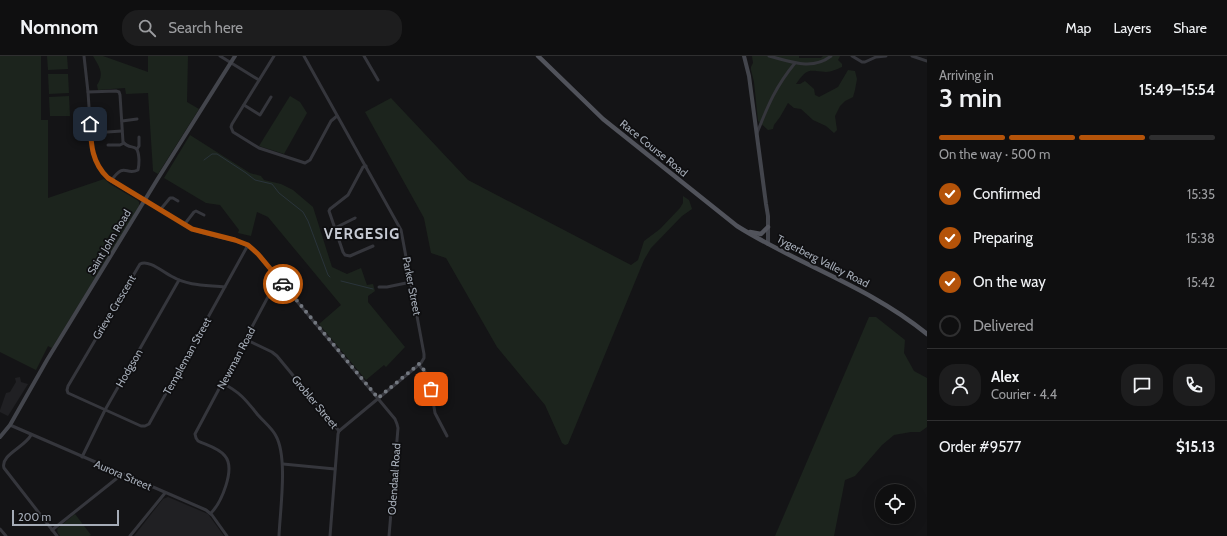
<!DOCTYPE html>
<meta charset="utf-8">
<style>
:root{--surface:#0f0f10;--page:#1d1d1e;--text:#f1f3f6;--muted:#9b9c9f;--line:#2f2f30;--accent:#b45309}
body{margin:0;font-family:Cabin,sans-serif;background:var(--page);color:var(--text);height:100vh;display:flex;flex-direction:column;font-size:15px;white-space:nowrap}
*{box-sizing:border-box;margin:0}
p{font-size:13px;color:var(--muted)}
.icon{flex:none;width:22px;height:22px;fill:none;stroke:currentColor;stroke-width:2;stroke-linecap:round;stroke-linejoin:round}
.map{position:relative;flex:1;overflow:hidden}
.drawer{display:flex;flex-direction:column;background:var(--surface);width:300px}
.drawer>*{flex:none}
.fabs{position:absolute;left:875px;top:428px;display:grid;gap:8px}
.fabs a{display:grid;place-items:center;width:40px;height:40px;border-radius:50%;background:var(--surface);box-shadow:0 4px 16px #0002,0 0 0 1px var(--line);font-size:20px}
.scale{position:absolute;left:12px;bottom:10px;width:107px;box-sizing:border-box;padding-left:4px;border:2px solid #a5acb7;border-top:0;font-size:11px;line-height:14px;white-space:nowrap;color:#a5acb7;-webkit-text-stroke:3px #0f0f11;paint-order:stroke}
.pin{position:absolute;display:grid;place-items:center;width:34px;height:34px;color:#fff;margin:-17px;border-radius:8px;box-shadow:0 2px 6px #0006}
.courier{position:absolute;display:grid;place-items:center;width:40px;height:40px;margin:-20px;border:3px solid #b45309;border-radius:50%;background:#fff;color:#222;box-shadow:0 1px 5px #0007}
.summary em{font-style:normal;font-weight:600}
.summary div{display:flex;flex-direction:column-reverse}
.summary{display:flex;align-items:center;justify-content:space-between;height:68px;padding:0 12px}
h1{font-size:26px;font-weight:600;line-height:30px}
.bar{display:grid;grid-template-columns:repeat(4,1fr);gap:6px 4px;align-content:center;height:48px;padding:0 12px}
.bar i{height:5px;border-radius:3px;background:var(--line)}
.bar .current{background:var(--accent)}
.bar p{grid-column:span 4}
.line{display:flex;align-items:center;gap:10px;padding:0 12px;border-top:1px solid var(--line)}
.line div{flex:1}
.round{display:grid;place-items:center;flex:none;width:42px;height:42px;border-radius:16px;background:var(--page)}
ol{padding:0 12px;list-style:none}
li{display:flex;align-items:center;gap:12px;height:44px}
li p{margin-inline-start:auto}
li .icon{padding:4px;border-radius:50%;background:var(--accent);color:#fff;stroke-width:4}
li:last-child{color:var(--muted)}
li i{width:22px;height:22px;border:2px solid var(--line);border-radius:50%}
header{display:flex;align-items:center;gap:24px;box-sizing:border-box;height:56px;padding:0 20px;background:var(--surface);border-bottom:1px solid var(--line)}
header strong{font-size:19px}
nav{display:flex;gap:22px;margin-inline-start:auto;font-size:14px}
.search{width:280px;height:36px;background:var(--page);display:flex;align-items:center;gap:10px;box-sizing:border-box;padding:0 14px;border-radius:16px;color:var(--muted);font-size:15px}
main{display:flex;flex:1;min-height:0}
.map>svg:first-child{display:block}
</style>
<header>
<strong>Nomnom</strong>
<div class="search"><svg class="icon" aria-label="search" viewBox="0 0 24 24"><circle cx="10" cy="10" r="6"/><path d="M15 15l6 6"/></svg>Search here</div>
<nav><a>Map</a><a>Layers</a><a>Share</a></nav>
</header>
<main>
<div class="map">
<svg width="927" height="480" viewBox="0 0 927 480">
<rect width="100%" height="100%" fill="#141416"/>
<!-- built -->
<g fill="#202023">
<polygon points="20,321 21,326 28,328 8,360 0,356 0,354 6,337 10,336 16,326 15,322"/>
<polygon points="168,441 208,458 224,480 134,480 163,443"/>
</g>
<!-- green -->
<g fill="#1c241d">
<polygon points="0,0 41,0 41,64 48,64 48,142 104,123 110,128 137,144 139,146 139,150 52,292 48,290 36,314 0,296"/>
<polygon points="47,0 67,0 68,13 48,14"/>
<path d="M93 0H103L148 16V0H188L187 46 199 53 158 118 153 115 148 37 126 38 125 32 98 34 97 29C105 18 99 10 93 0Z"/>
<path d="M752 0H799V2H821L823 0H840L838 4 842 8V11C837 13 831 16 826 16 809 15 808 11 796 28H800L805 25 814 33 815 39 819 41 838 31 848 14 855 15 857 23 855 34 853 41 845 45 840 50 835 60 837 74 834 77 826 70 813 64 801 53 794 52 788 47 780 61 774 69 773 73 768 74 758 65 754 26 751 14V11L753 7Z"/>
<polygon points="48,18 68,18 69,37 49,38"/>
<polygon points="69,40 70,60 50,60 49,41"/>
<polygon points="290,40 300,46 307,57 284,98 259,90"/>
<polygon points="391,42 468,124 631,209 638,204 644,185 660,173 680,152 683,147 683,140 689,144 692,153 682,160 651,192 644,204 568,388 565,389 562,387 545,349 497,291 446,202 431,197 424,162 365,56"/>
<polygon points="190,79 250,117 261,120 264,124 281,128 293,134 313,151 332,211 347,218 361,212 367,229 373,228 375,235 368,240 368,246 405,291 386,311 384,309 366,324 319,268 341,249 268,161 257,156 251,180 238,177 239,174 220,149 206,147 164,122"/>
<polygon points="869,261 876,261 905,284 904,297 914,315 927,322 927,371 920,376 911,376 894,379 882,389 855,420 845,424 834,480 775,480"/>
<path d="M75 458 91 479 89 480H60C58 477 56 475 58 472Z"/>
</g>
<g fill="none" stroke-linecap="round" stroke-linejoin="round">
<!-- stream -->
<g stroke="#2a343b" stroke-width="1">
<polyline points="204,104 212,98 217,98 246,117 255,124 272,128 279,137 303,156 308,165 328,219 330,221"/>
<polyline points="341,225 373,233"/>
</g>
<!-- minor -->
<g stroke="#35363c" stroke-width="3">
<path d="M84 0 88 36 92 95C96 107 101 117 111 125L190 172C211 183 237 180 255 195L395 363 397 368 398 372 389 480"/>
<polyline points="220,0 259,24"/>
<polyline points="274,0 232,68 231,71 233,76 259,92 305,107 310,104 331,65 337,60"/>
<polyline points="304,0 401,174 424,298 424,302 421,307 339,375"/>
<polyline points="364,0 378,24"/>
<path d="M769 0C789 5 812 15 831 0"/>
<polyline points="852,0 862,6 865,6 876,1 886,0"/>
<polyline points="912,0 927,5"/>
<path d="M88 36 116 35 119 36 120 39 123 86C131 96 138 84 139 104 139 108 139 110 138 114 125 120 125 105 111 125"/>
<polyline points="244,49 260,59 271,41"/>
<polyline points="122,65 137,63"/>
<polyline points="107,76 122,75"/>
<path d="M757 77C768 49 776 30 795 7"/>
<polyline points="108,89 120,89 124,87"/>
<polyline points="137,93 139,90 139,81"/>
<polyline points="366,110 363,111 348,139 330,153 329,155 343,196 345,199 350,200 373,190"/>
<polyline points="160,154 170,142 173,142 178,145"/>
<polyline points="184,169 194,156 196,155 204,159"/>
<polyline points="335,172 355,162"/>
<path d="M225 231C208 229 188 230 173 221 164 217 149 203 140 208L68 330 67 334 68 337 141 370H145L149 368 248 189"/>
<polyline points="379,231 387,231 411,226"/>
<polyline points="245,283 272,296 277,300 339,375"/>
<polyline points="419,309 429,321 435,357 447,380"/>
<path d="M222 327C240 336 246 344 258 359 264 366 272 372 276 380 288 402 280 454 279 480"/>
<polyline points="10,369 206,454 212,459 227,480"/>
<path d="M31 379C25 391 0 399 4 412L57 480"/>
<polyline points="82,401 105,354 179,224"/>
<polyline points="283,408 335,413"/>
<path d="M211 457C221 447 236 413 225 400 219 392 206 389 198 385L196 382 195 378 278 222"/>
<polyline points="0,473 6,480"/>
<polyline points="52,474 116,423 121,418"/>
<polyline points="130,480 165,437"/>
<polyline points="330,480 338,378 339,375"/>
</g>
<!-- secondary -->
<g stroke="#43454c" stroke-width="4">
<polyline points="744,0 749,20 766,148 768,160 768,188"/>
<polyline points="0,381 10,369 47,304 157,124 235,0"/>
</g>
<!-- primary -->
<g stroke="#51535b" stroke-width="4.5">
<path d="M538 0 603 63 737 170C799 209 870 231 927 278"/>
<polyline points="750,176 761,178 768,171"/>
</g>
</g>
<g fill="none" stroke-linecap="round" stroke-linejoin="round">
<!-- done -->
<polyline stroke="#72777f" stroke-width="4" stroke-dasharray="0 7.2" points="283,228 378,342 419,308 428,319 431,333"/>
<!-- route -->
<path stroke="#b45309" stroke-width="5" d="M90 68C91 89 92 107 108 122L192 173 235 184 248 189 258 198 283 228"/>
</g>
<g text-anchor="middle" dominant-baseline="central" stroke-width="3.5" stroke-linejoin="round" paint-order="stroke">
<!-- street labels -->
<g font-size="11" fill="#a5acb7" stroke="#0f0f11">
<text transform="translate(654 92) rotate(39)">Race Course Road</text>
<text transform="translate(109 186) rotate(-59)">Saint John Road</text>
<text transform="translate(823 205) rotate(27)">Tygerberg Valley Road</text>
<text transform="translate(412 230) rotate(79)">Parker Street</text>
<text transform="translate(114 251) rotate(-59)">Grieve Crescent</text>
<text transform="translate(187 300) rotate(-61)">Templeman Street</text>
<text transform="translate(236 302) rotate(-62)">Newman Road</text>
<text transform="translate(129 312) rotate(-60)">Hodgson</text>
<text transform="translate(315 346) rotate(50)">Grobler Street</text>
<text transform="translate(123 419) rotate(23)">Aurora Street</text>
<text transform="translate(394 423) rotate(-86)">Odendaal Road</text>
</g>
<!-- district labels -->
<g font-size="15" font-weight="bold" letter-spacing="1" fill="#c6cad3" stroke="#0f0f11">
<text x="362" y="178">VERGESIG</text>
</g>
</g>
</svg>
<div class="fabs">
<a><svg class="icon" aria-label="locate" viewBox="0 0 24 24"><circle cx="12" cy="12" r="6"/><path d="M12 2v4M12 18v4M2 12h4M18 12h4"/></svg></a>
</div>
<div class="scale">200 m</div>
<div class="pin" style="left:431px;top:333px;background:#ea580c"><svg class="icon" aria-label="bag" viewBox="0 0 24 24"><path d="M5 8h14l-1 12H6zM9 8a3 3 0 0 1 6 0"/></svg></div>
<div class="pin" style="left:90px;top:68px;background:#1f2937"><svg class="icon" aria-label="home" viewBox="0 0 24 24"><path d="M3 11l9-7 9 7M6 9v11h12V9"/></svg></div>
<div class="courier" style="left:283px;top:228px"><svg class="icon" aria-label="car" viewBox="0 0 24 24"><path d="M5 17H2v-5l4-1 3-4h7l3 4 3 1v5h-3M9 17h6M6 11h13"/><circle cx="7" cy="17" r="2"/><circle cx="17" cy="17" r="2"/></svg></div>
</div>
<section class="drawer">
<div class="summary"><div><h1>3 min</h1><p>Arriving in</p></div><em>15:49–15:54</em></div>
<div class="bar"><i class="current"></i><i class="current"></i><i class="current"></i><i></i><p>On the way · 500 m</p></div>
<ol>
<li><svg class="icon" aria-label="check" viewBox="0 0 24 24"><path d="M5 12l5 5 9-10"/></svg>Confirmed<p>15:35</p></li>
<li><svg class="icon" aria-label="check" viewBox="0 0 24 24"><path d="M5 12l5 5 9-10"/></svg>Preparing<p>15:38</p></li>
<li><svg class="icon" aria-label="check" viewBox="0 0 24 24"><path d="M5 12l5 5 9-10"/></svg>On the way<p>15:42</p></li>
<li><i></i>Delivered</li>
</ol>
<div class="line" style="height:72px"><a class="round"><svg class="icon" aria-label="person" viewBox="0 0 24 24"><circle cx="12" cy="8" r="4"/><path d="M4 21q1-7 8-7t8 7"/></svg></a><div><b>Alex</b><p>Courier · 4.4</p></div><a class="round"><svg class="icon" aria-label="chat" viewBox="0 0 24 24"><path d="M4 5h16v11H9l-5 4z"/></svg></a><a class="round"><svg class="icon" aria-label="phone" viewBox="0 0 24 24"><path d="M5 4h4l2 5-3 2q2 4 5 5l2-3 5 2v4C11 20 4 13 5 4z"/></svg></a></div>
<div class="line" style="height:52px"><div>Order #9577</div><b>$15.13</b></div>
</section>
</main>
